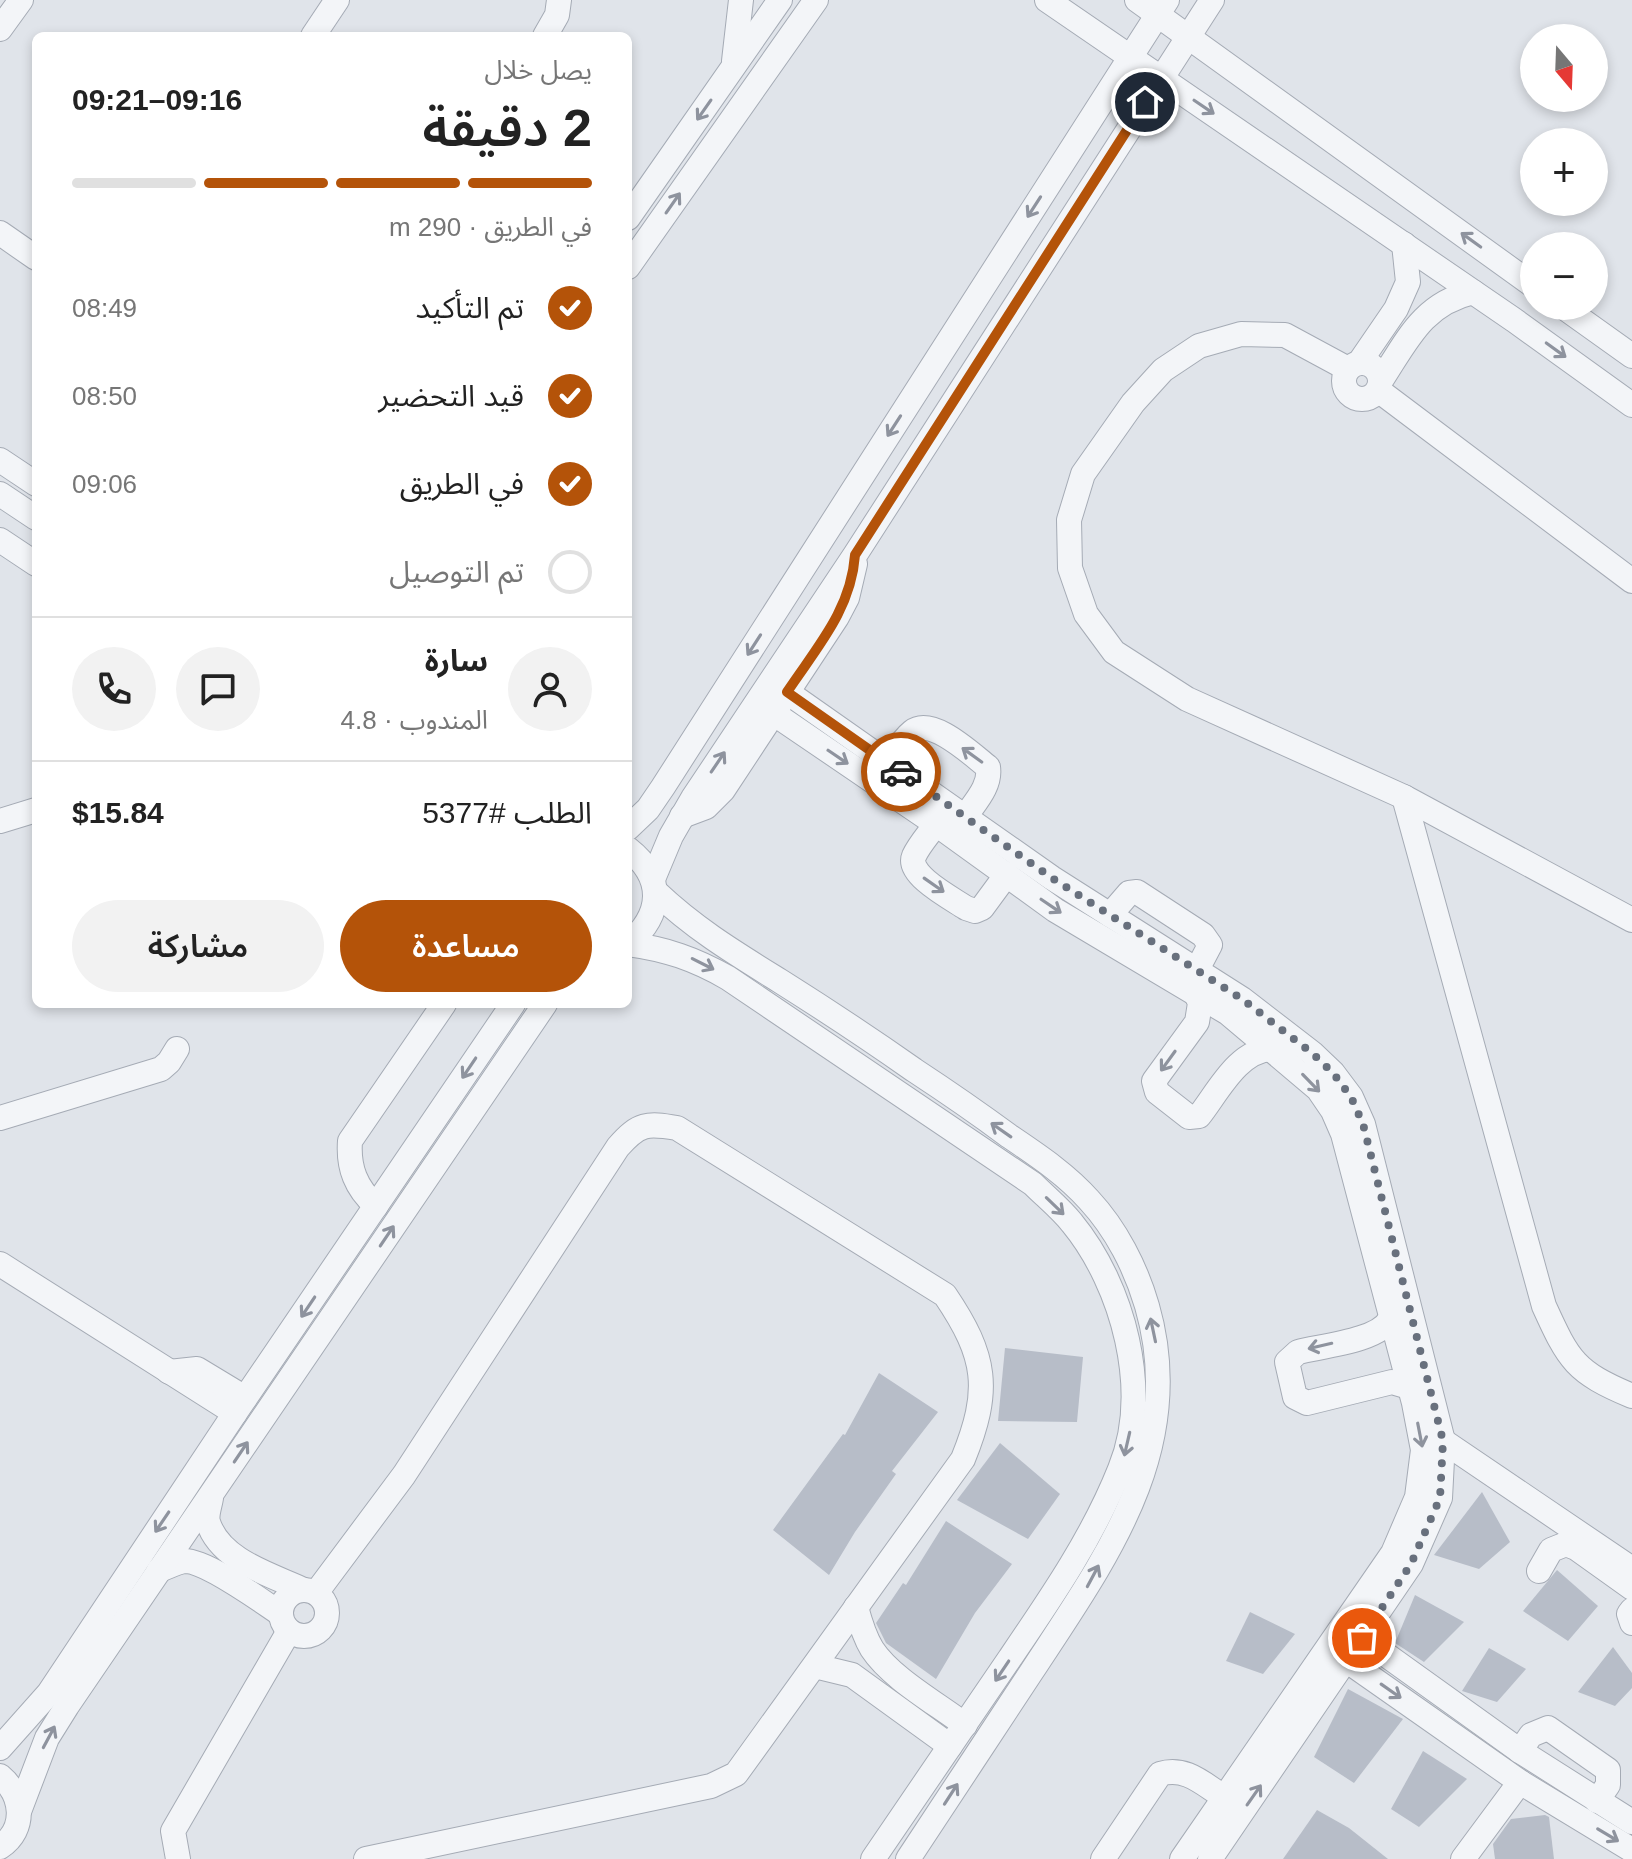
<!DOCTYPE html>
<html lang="ar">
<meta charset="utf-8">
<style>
:root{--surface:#fff;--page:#f2f2f2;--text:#222;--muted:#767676;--line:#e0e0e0;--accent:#b45309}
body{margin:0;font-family:Helvetica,"Noto Sans Arabic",sans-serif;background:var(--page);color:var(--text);direction:rtl;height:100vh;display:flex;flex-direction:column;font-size:30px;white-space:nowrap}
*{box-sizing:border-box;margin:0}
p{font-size:26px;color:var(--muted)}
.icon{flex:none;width:44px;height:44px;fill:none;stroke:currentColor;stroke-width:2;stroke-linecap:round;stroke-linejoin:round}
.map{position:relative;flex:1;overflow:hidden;direction:ltr}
.sheet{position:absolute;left:32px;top:32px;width:600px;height:976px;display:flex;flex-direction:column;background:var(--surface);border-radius:12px;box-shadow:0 4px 12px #0003;direction:rtl}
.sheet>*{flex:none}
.needle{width:52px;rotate:161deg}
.buttons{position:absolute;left:1520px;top:24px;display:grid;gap:16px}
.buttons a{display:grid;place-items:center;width:88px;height:88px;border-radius:50%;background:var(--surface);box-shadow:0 4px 12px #0003;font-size:40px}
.pin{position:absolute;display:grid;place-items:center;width:68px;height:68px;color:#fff;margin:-34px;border:4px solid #fff;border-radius:50%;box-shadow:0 2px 8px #0007}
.courier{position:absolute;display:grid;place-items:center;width:80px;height:80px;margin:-40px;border:6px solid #b45309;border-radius:50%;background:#fff;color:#222;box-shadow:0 2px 10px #0007}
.summary em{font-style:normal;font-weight:600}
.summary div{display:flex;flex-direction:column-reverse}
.summary{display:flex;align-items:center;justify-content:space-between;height:136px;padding:0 40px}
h1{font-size:52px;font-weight:600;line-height:60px}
.bar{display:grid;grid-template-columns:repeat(4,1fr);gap:12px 8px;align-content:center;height:96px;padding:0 40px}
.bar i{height:10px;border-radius:6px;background:var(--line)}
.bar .current{background:var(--accent)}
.bar p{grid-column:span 4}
.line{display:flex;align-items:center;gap:20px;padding:0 40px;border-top:2px solid var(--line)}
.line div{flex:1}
.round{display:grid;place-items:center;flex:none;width:84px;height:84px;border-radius:42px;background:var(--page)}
ol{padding:0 40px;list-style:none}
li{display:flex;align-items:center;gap:24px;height:88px}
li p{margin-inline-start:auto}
li .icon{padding:8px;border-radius:50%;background:var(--accent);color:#fff;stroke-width:4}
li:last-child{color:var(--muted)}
li i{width:44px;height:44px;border:4px solid var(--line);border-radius:50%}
.cta{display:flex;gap:16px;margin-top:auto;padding:16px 40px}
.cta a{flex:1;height:92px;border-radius:48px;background:var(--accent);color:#fff;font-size:32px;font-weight:600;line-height:92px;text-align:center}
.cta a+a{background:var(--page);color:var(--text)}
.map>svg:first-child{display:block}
</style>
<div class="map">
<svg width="1632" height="1859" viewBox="0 0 1632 1859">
<rect width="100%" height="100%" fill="#e0e4ea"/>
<!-- building -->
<g fill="#b7bdc8">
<polygon points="1005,1348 1083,1357 1077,1422 998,1421"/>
<polygon points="879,1373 938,1412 892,1471 896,1474 855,1532 829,1575 773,1530 843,1434 845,1435"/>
<polygon points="1000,1443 1060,1494 1028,1539 957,1500"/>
<polygon points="1482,1492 1510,1542 1479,1569 1434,1555"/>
<polygon points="946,1521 1012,1564 975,1613 936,1679 886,1643 876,1623 903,1583 906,1585"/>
<polygon points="1557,1570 1598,1606 1568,1641 1523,1611"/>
<polygon points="1415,1595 1464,1622 1424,1662 1395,1643"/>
<polygon points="1250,1612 1295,1634 1263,1674 1226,1661"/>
<polygon points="1613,1647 1632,1673 1632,1688 1615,1706 1578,1692"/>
<polygon points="1489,1648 1526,1669 1497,1702 1462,1691"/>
<polygon points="1348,1689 1403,1719 1354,1783 1314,1757"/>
<polygon points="1423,1751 1467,1779 1419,1827 1391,1809"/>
<polygon points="1317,1810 1349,1828 1388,1859 1283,1859"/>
<polygon points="1545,1815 1549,1817 1554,1859 1495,1859 1493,1844 1511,1819"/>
</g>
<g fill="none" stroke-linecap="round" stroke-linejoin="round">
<defs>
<g id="minor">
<polyline points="1047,0 1514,320 1632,405"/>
<polyline points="1137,0 1534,286"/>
<polyline points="0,29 21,0"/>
<polyline points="313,36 337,0"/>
<polyline points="545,36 557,15 559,0"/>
<polyline points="734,61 741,0"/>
<polyline points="628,218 780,0"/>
<polyline points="0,233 36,258"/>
<polyline points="628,267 816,0"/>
<polyline points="1562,306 1632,356"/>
<circle cx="1362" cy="381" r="18"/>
<polyline points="1359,363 1396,309 1408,282 1404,244"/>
<polyline points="1348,369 1285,335 1241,334 1199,346 1163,370 1133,403 1083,474 1069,520 1070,568 1086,614 1114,652 1187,699 1404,797 1632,920"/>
<path d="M1380 382C1407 341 1422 304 1473 292"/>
<polyline points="1378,390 1632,581"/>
<polyline points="0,460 36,484"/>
<polyline points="0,494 36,518"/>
<polyline points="0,540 36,564"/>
<polyline points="787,692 1052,878 1242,999 1312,1053 1333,1073 1351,1097 1363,1124 1443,1441 1440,1498 1411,1564 1210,1859"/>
<polyline points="773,713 936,824 1055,910 1228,1013 1318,1089 1333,1111 1343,1134 1414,1403 1423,1450 1417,1497 1393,1553 1182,1859"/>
<path d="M888 763C895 753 902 740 912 732 932 716 971 754 988 767 991 786 975 802 965 817"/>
<path d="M1404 797 1544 1306C1569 1361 1575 1372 1632 1396"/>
<polyline points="682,816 706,807 723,790 837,617 847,598 855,564"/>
<polyline points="0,821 36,810"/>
<path d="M936 824C929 834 919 845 914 856 906 875 953 899 966 908L975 911 982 908 1007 874"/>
<polyline points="628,828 648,809 663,787 1167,0"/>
<path d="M628 849C665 878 663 914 628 944"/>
<polyline points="653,879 671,836 693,798 855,555 1212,0"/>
<path d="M656 892C695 929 735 953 780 981 826 1010 870 1039 914 1070 946 1091 978 1113 1009 1136 1037 1155 1066 1174 1089 1200 1116 1229 1136 1268 1147 1306 1188 1448 1106 1558 1032 1671 991 1734 949 1796 908 1859"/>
<polyline points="1110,915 1129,893 1137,892 1203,935 1210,945 1190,983"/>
<path d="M628 944C666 949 695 959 728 978L1033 1184C1046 1197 1061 1209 1072 1223 1123 1285 1152 1391 1120 1469 1093 1537 1051 1598 1010 1658 965 1725 919 1792 873 1859"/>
<path d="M1196 994 1200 1003 1197 1022 1154 1081 1157 1092 1189 1117 1199 1116C1218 1092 1238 1050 1272 1049"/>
<polyline points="0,1118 161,1069 169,1062 177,1049"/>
<path d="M376 1206C356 1188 348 1168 350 1141L444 1004"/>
<polyline points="0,1264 235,1413"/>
<path d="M1390 1319C1379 1341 1321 1346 1298 1352L1287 1362 1295 1397 1307 1403 1392 1382 1409 1387"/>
<polyline points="169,1372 197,1369 245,1398"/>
<polyline points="1443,1441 1632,1569"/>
<path d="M211 1498C210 1505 206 1515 208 1522 220 1561 272 1575 304 1590"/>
<path d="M159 1570C166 1568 177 1562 184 1561 206 1560 261 1601 281 1614"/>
<polyline points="1539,1571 1551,1550 1566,1544 1576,1548 1632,1588"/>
<circle cx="304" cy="1613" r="23"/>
<path d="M316 1593 404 1475 618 1147C639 1123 647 1123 677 1128L945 1295C987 1357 991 1390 963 1459L736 1774 711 1786 366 1859"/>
<path d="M856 1607C860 1622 864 1636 872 1649 891 1678 936 1703 965 1725"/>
<polyline points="1632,1610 1629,1614 1632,1623"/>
<polyline points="1350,1629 1520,1751 1632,1822"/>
<polyline points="1336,1653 1520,1782 1632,1850"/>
<polyline points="815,1666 852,1675 950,1746"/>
<polyline points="0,1748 49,1693 235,1413 513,1004"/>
<polyline points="1520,1751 1531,1735 1548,1728 1608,1770 1608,1785 1597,1801"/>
<path d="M0 1776C23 1795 27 1829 0 1847"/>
<polyline points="20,1809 47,1738 67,1706 545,1004"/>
<polyline points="178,1859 173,1831 289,1631"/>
<path d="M1103 1859 1160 1774C1186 1766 1203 1784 1224 1797"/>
<polyline points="1463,1859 1520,1782"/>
</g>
</defs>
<!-- minor casing -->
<use href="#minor" stroke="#a5abb5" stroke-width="26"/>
<!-- minor -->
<use href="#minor" stroke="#f3f5f8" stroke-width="24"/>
</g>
<!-- one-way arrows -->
<defs><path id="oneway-shaft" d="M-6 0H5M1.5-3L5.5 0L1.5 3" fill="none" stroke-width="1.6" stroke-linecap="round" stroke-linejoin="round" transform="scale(2)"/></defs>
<g stroke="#8e939e">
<use href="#oneway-shaft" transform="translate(1204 107) rotate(34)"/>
<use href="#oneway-shaft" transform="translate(704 110) rotate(125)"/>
<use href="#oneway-shaft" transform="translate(673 203) rotate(-55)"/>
<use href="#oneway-shaft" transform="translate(1034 207) rotate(123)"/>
<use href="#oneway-shaft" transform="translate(1471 240) rotate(-144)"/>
<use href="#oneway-shaft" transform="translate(1556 350) rotate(36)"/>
<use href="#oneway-shaft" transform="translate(894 426) rotate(123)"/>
<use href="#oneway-shaft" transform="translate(754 645) rotate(123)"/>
<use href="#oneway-shaft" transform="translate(972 755) rotate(-144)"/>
<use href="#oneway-shaft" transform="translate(838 757) rotate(34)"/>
<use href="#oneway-shaft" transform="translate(718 762) rotate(-56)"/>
<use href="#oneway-shaft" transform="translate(934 885) rotate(35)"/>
<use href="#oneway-shaft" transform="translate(1051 906) rotate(34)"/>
<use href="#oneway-shaft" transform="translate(703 964) rotate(27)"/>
<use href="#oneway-shaft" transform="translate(1168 1061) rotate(126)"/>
<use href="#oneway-shaft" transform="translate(469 1068) rotate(124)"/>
<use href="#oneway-shaft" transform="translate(1311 1083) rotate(46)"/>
<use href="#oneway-shaft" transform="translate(1001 1130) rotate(-145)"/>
<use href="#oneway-shaft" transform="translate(1055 1206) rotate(44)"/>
<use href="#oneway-shaft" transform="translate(387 1236) rotate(-56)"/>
<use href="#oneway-shaft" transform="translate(308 1307) rotate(124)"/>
<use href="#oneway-shaft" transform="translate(1153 1330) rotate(-102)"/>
<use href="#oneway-shaft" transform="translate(1320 1346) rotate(167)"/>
<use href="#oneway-shaft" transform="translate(1420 1435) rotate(79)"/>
<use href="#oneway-shaft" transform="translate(1127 1444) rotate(103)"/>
<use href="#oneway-shaft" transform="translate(241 1452) rotate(-56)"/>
<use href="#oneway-shaft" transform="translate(162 1522) rotate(124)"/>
<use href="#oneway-shaft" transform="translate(1093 1576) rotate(-62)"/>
<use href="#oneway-shaft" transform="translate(1002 1671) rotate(124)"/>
<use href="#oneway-shaft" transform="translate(1391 1691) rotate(35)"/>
<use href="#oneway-shaft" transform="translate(49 1737) rotate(-62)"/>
<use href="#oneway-shaft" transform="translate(951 1794) rotate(-57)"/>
<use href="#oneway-shaft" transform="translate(1254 1795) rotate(-55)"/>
<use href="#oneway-shaft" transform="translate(1608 1835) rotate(31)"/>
</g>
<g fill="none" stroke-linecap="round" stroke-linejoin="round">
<!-- done -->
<polyline stroke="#68707d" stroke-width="8" stroke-dasharray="0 14.4" points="901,772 1052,878 1242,999 1312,1053 1333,1073 1351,1097 1363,1124 1443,1441 1440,1498 1411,1564 1362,1638"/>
<!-- route -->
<path stroke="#b45309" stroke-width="10" d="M901 772 787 692C817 647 851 610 855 555L1145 102"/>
</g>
</svg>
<div class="buttons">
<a><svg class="needle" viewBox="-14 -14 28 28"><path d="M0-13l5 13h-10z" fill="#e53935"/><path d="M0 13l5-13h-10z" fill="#767676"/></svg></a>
<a>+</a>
<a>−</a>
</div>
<div class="pin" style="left:1362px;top:1638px;background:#ea580c"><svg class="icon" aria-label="bag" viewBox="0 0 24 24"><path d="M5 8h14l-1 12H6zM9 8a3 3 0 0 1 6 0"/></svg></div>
<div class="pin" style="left:1145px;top:102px;background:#1f2937"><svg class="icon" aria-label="home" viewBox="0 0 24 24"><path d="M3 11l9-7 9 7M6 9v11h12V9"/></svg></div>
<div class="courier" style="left:901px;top:772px"><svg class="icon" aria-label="car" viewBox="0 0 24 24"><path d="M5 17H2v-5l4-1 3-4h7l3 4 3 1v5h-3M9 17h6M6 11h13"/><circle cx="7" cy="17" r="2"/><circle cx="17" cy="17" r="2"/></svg></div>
<section class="sheet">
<div class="summary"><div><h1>2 دقيقة</h1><p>يصل خلال</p></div><em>09:16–09:21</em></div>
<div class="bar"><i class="current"></i><i class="current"></i><i class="current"></i><i></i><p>في الطريق · 290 m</p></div>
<ol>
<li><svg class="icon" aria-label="check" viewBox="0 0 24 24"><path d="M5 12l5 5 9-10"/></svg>تم التأكيد<p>08:49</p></li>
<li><svg class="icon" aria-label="check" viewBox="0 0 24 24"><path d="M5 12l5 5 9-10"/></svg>قيد التحضير<p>08:50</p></li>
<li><svg class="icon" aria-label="check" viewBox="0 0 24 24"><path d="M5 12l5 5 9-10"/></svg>في الطريق<p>09:06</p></li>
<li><i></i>تم التوصيل</li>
</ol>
<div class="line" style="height:144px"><a class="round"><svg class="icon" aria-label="person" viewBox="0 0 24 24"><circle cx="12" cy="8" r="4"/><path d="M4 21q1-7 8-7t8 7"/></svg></a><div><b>سارة</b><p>المندوب · 4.8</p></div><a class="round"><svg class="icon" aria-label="chat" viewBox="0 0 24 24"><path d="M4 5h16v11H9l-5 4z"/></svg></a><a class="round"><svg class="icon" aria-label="phone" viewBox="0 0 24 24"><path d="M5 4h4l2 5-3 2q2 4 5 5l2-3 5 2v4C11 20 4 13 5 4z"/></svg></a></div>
<div class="line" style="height:104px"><div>الطلب #5377</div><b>$15.84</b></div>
<div class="cta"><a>مساعدة</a><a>مشاركة</a></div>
</section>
</div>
